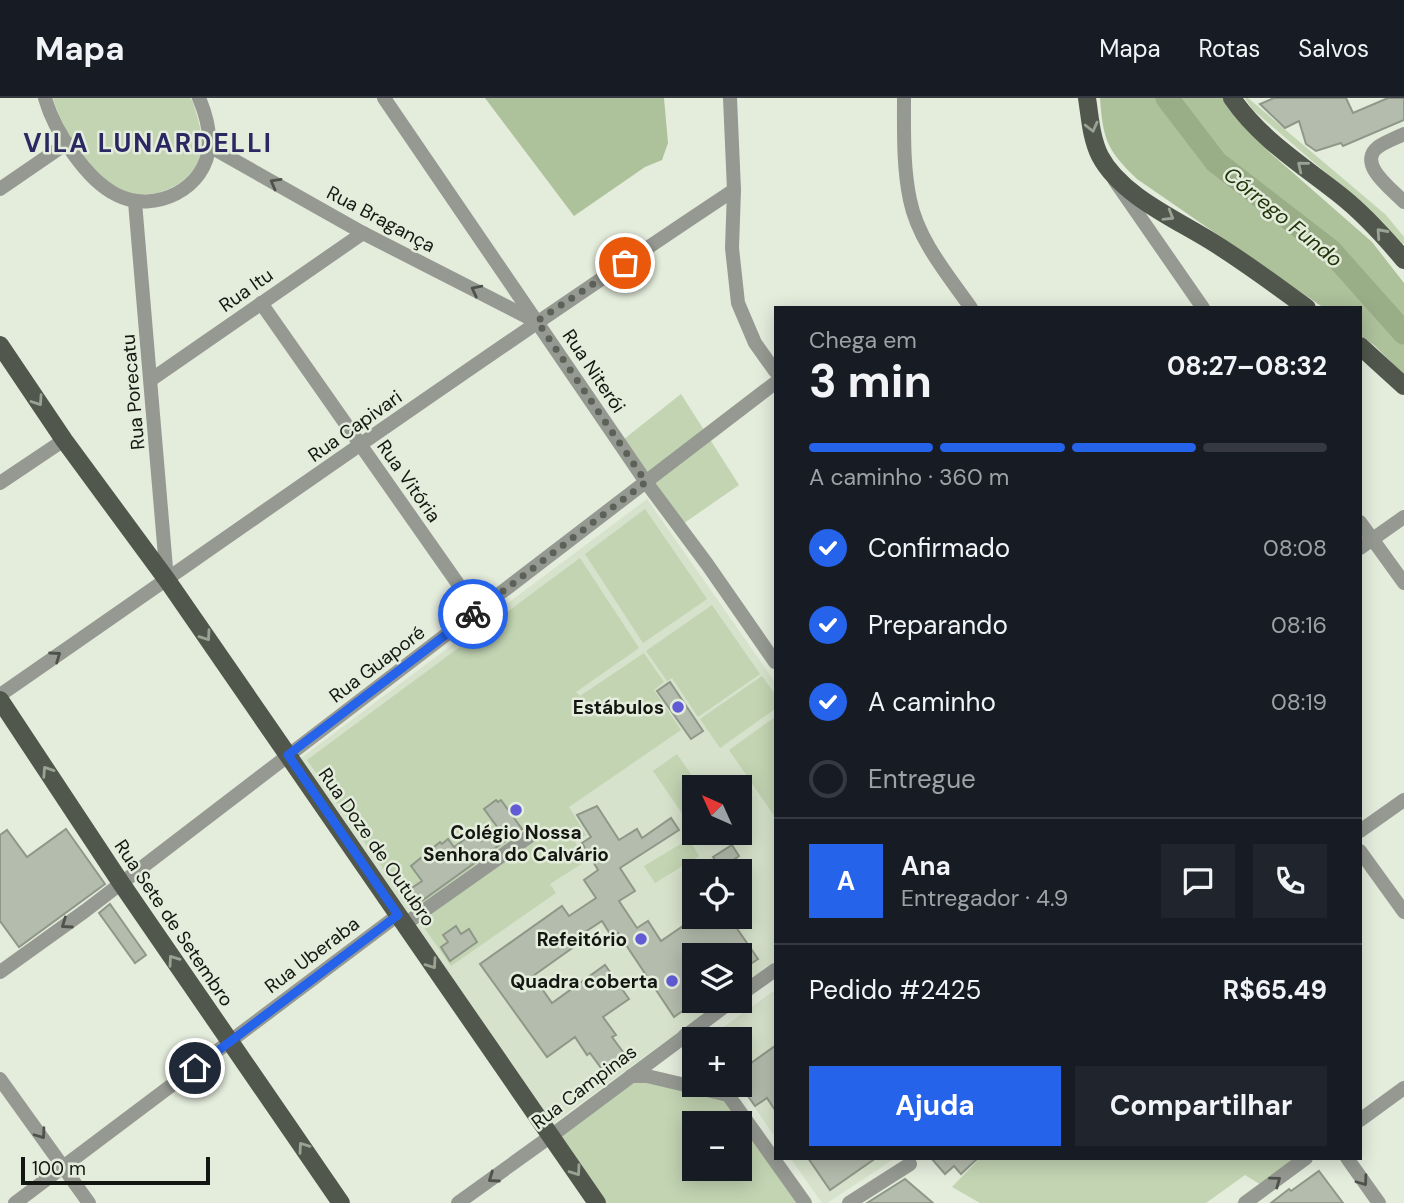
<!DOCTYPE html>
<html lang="pt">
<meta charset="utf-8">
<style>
:root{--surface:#171b24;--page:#20242c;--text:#f1f3f6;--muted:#9ea1a6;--line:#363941;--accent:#2563eb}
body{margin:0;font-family:"DM Sans",sans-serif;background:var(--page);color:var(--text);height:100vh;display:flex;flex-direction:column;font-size:26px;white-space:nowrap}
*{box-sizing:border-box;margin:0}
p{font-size:23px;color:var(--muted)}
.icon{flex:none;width:38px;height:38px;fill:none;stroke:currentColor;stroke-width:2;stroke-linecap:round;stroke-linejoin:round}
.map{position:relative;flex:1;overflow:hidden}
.side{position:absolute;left:774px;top:208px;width:588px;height:854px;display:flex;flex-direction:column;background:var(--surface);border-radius:0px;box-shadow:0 4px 18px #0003}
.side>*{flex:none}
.needle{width:46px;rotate:315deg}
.controls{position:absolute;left:682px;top:677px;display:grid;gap:14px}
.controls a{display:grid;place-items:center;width:70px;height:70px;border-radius:0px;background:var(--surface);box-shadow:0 4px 18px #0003;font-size:35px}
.scale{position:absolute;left:21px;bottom:18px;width:189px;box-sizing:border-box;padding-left:7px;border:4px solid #141711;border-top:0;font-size:19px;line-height:24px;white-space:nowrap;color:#141711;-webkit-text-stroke:5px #e4ecdc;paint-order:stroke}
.pin{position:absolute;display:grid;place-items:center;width:60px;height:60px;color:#fff;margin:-30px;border:4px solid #fff;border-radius:50%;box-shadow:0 2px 7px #0007}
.courier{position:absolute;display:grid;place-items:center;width:70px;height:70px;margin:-35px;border:5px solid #2563eb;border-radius:50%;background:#fff;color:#222;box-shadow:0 2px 9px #0007}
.headline em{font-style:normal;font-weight:700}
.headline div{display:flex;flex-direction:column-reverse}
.headline{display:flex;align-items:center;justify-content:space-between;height:119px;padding:0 35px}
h1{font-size:46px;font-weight:700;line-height:52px}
.bar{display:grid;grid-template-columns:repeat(4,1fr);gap:10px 7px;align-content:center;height:84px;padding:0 35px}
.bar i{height:9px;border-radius:5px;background:var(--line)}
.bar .active{background:var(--accent)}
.bar p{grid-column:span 4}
.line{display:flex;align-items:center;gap:18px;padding:0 35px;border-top:2px solid var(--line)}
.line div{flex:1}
.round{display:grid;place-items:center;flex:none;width:74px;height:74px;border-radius:0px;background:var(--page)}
ol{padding:0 35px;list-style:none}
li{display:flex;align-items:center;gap:21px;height:77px}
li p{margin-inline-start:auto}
li .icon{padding:7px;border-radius:50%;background:var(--accent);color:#fff;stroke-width:4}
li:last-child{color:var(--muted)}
li i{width:38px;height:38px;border:4px solid var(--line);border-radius:50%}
.cta{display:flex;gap:14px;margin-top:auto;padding:14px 35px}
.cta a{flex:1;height:80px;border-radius:0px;background:var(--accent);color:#fff;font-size:28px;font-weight:700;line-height:80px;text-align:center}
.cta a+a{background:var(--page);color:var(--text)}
header{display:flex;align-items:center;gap:42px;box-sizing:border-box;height:98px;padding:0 35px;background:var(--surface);border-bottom:2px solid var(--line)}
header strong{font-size:33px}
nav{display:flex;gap:38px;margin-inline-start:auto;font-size:24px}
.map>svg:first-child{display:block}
</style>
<header>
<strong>Mapa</strong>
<nav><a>Mapa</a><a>Rotas</a><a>Salvos</a></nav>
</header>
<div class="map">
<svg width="1404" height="1105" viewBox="0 0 1404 1105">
<rect width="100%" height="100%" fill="#e4ecdc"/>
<!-- built -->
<g fill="#d6e2cb" fill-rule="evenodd">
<path d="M647 401 775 584V863L740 889V858H695V903H721L552 1026 301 660ZM695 690H740V735H695ZM695 774H740V819H695Z"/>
<polygon points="775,892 775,1039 739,987 740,942 711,942 715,935"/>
<polygon points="791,1061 894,1061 827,1105 822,1105"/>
</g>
<!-- green -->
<g fill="#c2d4b2" fill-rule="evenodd">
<path d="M53 0H191C197 15 205 42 201 57 190 91 146 106 116 90 88 76 61 29 53 0Z"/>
<polygon points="1245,0 1248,0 1386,117 1404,139 1404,145 1401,148 1383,124 1252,11"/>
<polygon points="681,296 739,387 677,430 619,345"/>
<polygon points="645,411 707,501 643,545 585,456"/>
<polygon points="580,460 639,550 576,594 580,598 644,555 664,584 654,592 681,632 569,709 586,737 575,744 586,763 550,786 556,795 451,868 307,662"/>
<polygon points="712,507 760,576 698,619 672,580 667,583 646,553"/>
<polygon points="762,578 775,596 775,611 720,650 700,621"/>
<polygon points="775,619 775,719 729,652"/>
<polygon points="677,656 700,689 695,690 695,715 686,721 653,673"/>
<polygon points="689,741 699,758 655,785 644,768"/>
<path d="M635 981 727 1002 798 1105H604L558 1040ZM695 1026H740V1071H695Z"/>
<polygon points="979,1061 1306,1061 1266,1090 1245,1077 1206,1105 980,1105 952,1089"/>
</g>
<!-- forest -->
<g fill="#adc19b">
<polygon points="485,0 664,0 668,45 662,62 645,69 574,118"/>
<path d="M1100 0H1224L1237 20 1269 54 1372 144 1404 185V277L1375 248 1360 237V210H1324L1137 81C1107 52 1103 42 1100 0Z"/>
</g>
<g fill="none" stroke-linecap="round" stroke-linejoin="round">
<!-- river -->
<polyline stroke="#99ad87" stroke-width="23" points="1167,0 1216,64 1330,152 1404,235"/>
</g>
<!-- building -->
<g fill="#b4bcad" stroke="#8f9788" stroke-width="2">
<polygon points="1274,0 1346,0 1353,15 1388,0 1404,0 1404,22 1343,48 1341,45 1316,53 1306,46 1299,23 1285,30 1260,6"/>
<polygon points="670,584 703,633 691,641 657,593"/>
<polygon points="496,702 498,704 501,702 522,731 416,807 406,794 422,783 411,768 440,744 442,746 448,741 454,749 475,734 481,743 498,730 484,711"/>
<polygon points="597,708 619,742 637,731 642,740 671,720 679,732 620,770 635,793 619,803 637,830 648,823 661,843 696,819 729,819 758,861 740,873 740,858 695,858 695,904 674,919 618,835 612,839 602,823 582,836 585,841 533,878 552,905 605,867 629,901 603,919 616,937 612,939 626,958 604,974 590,955 587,957 575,939 547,959 480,866 562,808 569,818 596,800 584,782 598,772 582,745 591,739 577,717"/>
<polygon points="66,731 105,786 19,849 0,823 0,737 7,732 27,759"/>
<polygon points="732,747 739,758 717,774 696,774 715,762 713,759"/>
<polygon points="110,806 146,857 135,865 99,815"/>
<polygon points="456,828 461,836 469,831 477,844 450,863 441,849 448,844 443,837"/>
<polygon points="775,948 775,1012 767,1000 755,1008 740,987 740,949 751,965"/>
<polygon points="808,1060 876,1060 830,1092"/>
<polygon points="931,1060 978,1060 961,1076 954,1068 945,1076"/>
<polygon points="1319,1073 1343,1105 1271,1105 1289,1091 1291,1093"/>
<polygon points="905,1081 933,1105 867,1105"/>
</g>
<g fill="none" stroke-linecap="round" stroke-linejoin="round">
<!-- minor -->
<g stroke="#959992" stroke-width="14">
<path d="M45 0C54 32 86 82 117 97 154 116 207 91 209 47 210 32 205 14 199 0"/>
<polyline points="384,0 646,384 707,466 775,564"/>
<polyline points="730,0 734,92 732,150 738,205 755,245 775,273"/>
<path d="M904 0C904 34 903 69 910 102 918 142 948 177 971 210"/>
<path d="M1404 36C1396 40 1385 44 1378 49 1356 66 1393 92 1404 104"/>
<polyline points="209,48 363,135 535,223"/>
<polyline points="1115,83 1203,210"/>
<polyline points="0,91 67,45"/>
<polyline points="135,104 167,482"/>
<polyline points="261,205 477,513"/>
<polyline points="152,281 363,135"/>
<polyline points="0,385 64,342"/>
<polyline points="1360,424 1404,485"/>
<polyline points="1360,450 1404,419"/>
<path d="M0 597C244 428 487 256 734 92"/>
<polyline points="1360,733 1404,702"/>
<polyline points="1360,753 1404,814"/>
<polyline points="405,826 534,735"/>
<polyline points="0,874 85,813 775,285"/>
<polyline points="740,897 775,872"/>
<polyline points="685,937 695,950"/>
<polyline points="631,978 647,978 728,997"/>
<polyline points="0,981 89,1105"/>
<polyline points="721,987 805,1105"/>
<polyline points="1360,1022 1404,990"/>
<polyline points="1347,1060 1379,1105"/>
<polyline points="15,1105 398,817"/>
<polyline points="458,1105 551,1038 732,903"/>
<polyline points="849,1105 910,1066"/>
<polyline points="1245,1105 1306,1060"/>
</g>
<!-- major -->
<g stroke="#51574c" stroke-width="18">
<path d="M1087 0C1090 19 1091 40 1100 58 1121 98 1178 122 1214 145 1246 165 1277 188 1307 210"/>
<path d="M1232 0C1259 40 1302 67 1340 97 1364 116 1384 138 1404 162"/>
<polyline points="0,247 64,342 167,482 597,1105"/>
<polyline points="1360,248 1404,288"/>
<polyline points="0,602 121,785 341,1105"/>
</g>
</g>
<!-- one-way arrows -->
<defs><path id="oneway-chevron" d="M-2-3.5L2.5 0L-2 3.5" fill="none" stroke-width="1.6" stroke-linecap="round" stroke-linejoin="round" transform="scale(1.75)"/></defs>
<g stroke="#9aa294">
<use href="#oneway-chevron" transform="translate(1092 29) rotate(76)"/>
<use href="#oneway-chevron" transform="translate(1302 68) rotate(-141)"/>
<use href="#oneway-chevron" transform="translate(1169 118) rotate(31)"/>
<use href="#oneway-chevron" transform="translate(1381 135) rotate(-132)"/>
<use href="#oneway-chevron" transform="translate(38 303) rotate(56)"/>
<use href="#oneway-chevron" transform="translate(206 538) rotate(55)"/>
<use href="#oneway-chevron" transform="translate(47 673) rotate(-123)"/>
<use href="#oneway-chevron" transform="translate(173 862) rotate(-125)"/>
<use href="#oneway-chevron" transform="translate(432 866) rotate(55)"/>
<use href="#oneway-chevron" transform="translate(303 1049) rotate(-125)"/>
<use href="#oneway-chevron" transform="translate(576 1073) rotate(55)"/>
</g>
<g stroke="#4e524b">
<use href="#oneway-chevron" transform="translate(275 85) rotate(-151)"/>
<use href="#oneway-chevron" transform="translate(476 192) rotate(-153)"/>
<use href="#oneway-chevron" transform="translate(56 558) rotate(-35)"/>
<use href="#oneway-chevron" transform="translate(66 826) rotate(145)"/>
<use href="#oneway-chevron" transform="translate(41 1036) rotate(54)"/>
<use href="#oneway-chevron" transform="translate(493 1080) rotate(145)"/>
<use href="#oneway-chevron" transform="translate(1276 1083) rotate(-36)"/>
<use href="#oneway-chevron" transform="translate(1363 1083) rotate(54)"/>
</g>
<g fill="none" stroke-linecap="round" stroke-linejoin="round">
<!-- done -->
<polyline stroke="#5d6258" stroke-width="7" stroke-dasharray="0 12.6" points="473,516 646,384 537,223 625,165"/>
<!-- route -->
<polyline stroke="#2563eb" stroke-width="9" points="195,970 398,817 288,657 473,516"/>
</g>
<!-- markers -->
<g fill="#615cd5" stroke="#e4ecdc" stroke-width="2.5">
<circle cx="678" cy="609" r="7"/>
<circle cx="516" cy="712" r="7"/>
<circle cx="641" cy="841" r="7"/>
<circle cx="672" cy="883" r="7"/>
</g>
<g text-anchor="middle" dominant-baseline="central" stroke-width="5" stroke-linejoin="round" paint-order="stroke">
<!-- street labels -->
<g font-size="19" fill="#141711" stroke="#e4ecdc">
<text transform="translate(381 121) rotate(28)">Rua Bragança</text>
<text transform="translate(246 192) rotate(-35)">Rua Itu</text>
<text transform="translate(594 273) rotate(56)">Rua Niterói</text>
<text transform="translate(133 294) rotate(-95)">Rua Porecatu</text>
<text transform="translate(355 328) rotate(-35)">Rua Capivari</text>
<text transform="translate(409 383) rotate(55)">Rua Vitória</text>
<text transform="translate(377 566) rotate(-37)">Rua Guaporé</text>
<text transform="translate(377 749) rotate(55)">Rua Doze de Outubro</text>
<text transform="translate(174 825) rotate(56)">Rua Sete de Setembro</text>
<text transform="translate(312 857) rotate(-37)">Rua Uberaba</text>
<text transform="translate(584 989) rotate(-37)">Rua Campinas</text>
</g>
<!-- poi labels -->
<g font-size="19" font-weight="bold" fill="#141711" stroke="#e4ecdc" text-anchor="end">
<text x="664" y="609">Estábulos</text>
<text x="516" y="734" text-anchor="middle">Colégio Nossa<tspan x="516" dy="22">Senhora do Calvário</tspan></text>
<text x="627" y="841">Refeitório</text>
<text x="658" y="883">Quadra coberta</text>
</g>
<!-- water labels -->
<g font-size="21" font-style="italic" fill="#22350a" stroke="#e4ecdc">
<text transform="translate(1283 119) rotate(39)">Córrego Fundo</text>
</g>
<!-- district labels -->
<g font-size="26" font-weight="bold" letter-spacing="2" fill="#292862" stroke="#e4ecdc">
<text x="148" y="45">VILA LUNARDELLI</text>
</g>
</g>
</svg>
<div class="controls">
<a><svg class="needle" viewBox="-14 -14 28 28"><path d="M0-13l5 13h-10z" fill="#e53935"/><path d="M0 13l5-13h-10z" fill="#9ea1a6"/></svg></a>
<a><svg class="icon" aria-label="locate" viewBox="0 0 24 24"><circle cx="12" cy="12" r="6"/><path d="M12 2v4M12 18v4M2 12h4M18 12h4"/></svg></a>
<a><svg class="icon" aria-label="layers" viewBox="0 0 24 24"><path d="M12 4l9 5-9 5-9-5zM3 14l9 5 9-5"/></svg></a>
<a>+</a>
<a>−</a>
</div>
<div class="scale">100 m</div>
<div class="pin" style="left:625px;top:165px;background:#ea580c"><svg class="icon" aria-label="bag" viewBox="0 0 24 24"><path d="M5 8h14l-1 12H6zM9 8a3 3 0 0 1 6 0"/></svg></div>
<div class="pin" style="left:195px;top:970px;background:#1f2937"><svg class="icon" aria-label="home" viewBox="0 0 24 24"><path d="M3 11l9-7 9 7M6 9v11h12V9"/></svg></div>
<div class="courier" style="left:473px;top:516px"><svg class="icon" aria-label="bike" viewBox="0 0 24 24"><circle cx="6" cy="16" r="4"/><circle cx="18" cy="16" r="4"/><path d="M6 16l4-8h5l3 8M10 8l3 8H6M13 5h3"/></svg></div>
<section class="side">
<div class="headline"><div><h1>3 min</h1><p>Chega em</p></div><em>08:27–08:32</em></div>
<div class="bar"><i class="active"></i><i class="active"></i><i class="active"></i><i></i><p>A caminho · 360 m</p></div>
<ol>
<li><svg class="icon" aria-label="check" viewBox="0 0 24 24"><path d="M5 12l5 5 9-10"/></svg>Confirmado<p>08:08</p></li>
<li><svg class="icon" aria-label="check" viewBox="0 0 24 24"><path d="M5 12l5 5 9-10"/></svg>Preparando<p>08:16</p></li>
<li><svg class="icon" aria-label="check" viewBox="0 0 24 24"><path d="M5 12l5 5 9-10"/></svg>A caminho<p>08:19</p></li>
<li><i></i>Entregue</li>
</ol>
<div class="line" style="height:126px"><b class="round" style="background:var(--accent);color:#fff">A</b><div><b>Ana</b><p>Entregador · 4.9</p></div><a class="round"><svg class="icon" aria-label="chat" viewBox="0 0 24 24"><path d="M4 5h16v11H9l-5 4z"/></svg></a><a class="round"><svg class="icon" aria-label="phone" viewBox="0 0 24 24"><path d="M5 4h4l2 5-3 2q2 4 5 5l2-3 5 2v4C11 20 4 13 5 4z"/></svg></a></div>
<div class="line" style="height:91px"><div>Pedido #2425</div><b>R$65.49</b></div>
<div class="cta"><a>Ajuda</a><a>Compartilhar</a></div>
</section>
</div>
